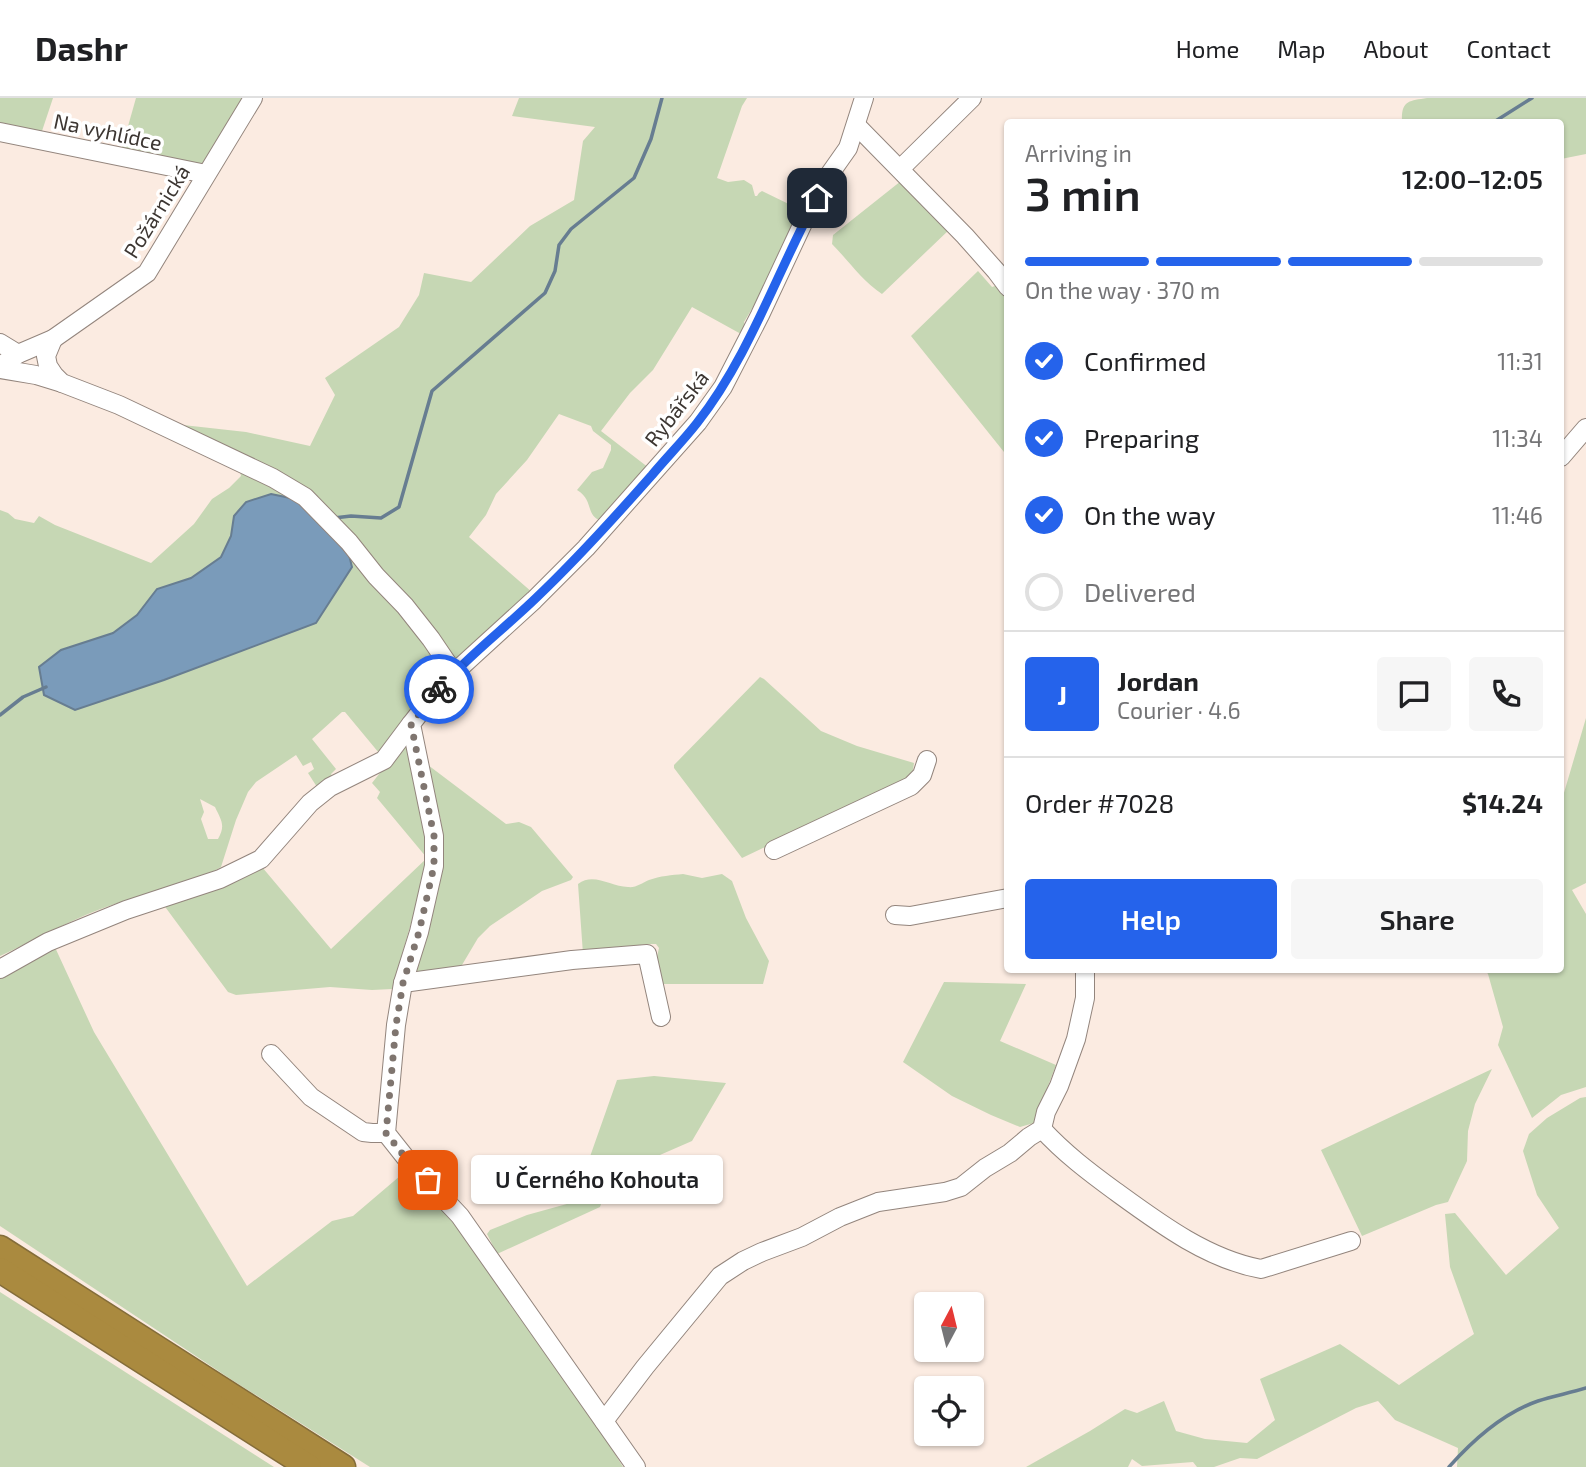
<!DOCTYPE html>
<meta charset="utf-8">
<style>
:root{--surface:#fff;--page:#f6f6f6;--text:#202124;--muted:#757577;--line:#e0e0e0;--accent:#2563eb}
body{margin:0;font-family:"Exo 2",sans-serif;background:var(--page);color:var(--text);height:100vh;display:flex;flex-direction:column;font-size:26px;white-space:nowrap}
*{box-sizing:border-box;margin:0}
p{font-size:23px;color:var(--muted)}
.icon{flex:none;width:38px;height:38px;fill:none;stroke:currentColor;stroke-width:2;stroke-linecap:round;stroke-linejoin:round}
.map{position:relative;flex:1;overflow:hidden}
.details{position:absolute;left:1004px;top:21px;width:560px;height:854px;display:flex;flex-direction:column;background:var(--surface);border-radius:7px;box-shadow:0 2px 5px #0004}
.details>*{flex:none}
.needle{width:46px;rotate:7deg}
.buttons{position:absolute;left:914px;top:1194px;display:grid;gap:14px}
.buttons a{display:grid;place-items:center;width:70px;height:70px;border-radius:7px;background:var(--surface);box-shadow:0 2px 5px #0004;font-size:35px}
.pin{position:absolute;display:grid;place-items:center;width:60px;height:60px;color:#fff;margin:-30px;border-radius:14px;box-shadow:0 4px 10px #0006}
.courier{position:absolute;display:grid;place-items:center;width:70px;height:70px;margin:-35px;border:5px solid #2563eb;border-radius:50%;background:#fff;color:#222;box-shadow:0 2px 9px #0007}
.bubble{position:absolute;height:49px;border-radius:7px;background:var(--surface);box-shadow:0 2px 5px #0004;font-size:23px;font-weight:600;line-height:49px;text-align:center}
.overview em{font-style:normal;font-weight:600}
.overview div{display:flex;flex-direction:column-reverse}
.overview{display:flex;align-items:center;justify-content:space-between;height:119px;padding:0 21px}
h1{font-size:46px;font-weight:600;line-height:52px}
.bar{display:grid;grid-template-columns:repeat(4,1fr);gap:10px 7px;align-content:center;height:84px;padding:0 21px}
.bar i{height:9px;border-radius:5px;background:var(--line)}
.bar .on{background:var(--accent)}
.bar p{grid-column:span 4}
.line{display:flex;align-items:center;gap:18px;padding:0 21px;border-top:2px solid var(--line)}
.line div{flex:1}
.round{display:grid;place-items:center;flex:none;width:74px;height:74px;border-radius:7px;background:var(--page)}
ol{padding:0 21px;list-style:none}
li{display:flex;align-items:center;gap:21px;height:77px}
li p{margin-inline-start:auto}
li .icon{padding:7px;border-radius:50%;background:var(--accent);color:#fff;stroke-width:4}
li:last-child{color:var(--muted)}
li i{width:38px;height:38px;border:4px solid var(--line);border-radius:50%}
.action{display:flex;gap:14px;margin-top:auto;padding:14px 21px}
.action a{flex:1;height:80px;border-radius:7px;background:var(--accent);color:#fff;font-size:28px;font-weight:600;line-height:80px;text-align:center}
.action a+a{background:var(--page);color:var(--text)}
header{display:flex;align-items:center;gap:42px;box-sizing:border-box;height:98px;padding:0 35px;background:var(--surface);border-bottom:2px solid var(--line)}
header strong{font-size:33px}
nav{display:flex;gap:38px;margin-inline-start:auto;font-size:24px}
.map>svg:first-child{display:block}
</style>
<header>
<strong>Dashr</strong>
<nav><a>Home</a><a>Map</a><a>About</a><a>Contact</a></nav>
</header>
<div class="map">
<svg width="1586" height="1369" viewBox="0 0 1586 1369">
<rect width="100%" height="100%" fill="#fbebe1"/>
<!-- green -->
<g fill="#c6d7b4" fill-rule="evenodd">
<polygon points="0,0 53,0 41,36 0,28"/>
<polygon points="136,0 247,0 204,65 197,68 121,53"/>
<path d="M519 0H747L742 8 717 80 728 84 744 82 752 87 755 98H757L759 95 762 93 801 112 781 149 765 189 744 224 746 230 741 236 692 209 653 272 630 295 601 333 649 370 601 423C585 417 594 402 577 392L592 374 603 370 611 352V347L593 333 591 328 559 316 527 362 496 396 486 417 469 439 533 495 456 564 436 560 439 570 438 579 379 655 345 614H342L312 641 336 671 331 676 333 680 317 689 308 675 314 671 311 664 303 668 296 657 256 684 248 694 236 722 221 769C185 792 138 796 98 812 65 825 33 843 0 858V412L8 415 15 421 34 425 39 418 55 427 151 465 194 426 212 401 229 390 241 378 237 360 183 327 246 334 310 348 335 297 325 280 399 229 419 197 424 175 471 184 530 128 574 102 583 43 595 29 512 18ZM234 418 316 525 164 582 75 612 61 552 113 535 137 517 157 491 191 480 221 459 231 438ZM200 701 215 709C221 722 226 727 218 741H208L201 721 204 714Z"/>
<path d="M1427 0H1586V56L1561 61V24H1402C1401 2 1409 3 1427 0Z"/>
<path d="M901 83 951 130 882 196C862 183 849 163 832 146L833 137Z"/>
<polygon points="978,173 992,189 998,187 1008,199 1008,359 911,238"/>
<polygon points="760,579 764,581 821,633 857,648 914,665 912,679 742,760 674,670 674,667"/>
<polygon points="1586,620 1586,785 1572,792 1586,816 1586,989 1561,997 1532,1020 1498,947 1503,929 1488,876 1485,872 1561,872 1561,705"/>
<polygon points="405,643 408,646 429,745 427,770 392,891 372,892 330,889 236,897 228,894 163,806 262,769 331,851 427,760 377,700 380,694 372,685"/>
<polygon points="426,667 428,667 506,726 519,724 531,729 573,779 571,782 542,793 490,828 478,840 459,872 419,877 414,873 442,750 441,722"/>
<path d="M683 776 702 780 722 776 732 783 746 820 769 863 763 886H660L656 863 659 850 656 846H647L583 856 578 786C594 774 611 789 628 789 636 790 642 785 649 782 660 778 672 777 683 776Z"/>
<polygon points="53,845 94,934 247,1188 332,1123 353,1118 407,1072 452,1116 604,1338 623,1369 370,1369 232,1282 0,1128 0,876"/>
<polygon points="944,884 1026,886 1000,943 1056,967 1034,1025 1020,1029 991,1017 952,998 903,964"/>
<polygon points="1492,971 1475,1006 1468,1033 1467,1063 1448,1104 1436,1107 1362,1138 1321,1052"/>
<polygon points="654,978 726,985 692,1043 614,1077 598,1086 596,1088 596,1098 601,1106 600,1109 497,1156 487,1136 490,1132 527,1117 574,1104 617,982"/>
<polygon points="1586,999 1586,1369 1457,1369 1458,1350 1395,1322 1378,1303 1356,1310 1257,1361 1240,1360 1214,1369 1197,1369 1193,1364 1142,1368 1132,1361 1128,1369 1026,1369 1090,1333 1125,1311 1137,1315 1164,1303 1176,1333 1205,1341 1247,1345 1275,1322 1260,1281 1340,1246 1399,1287 1474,1236 1450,1169 1445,1116 1455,1115 1506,1177 1559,1130 1537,1097 1523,1053 1529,1036 1547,1020 1580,1000"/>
<polygon points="0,1194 274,1369 0,1369"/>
</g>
<!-- water -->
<polygon fill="#7a9bba" stroke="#677d91" stroke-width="2" points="271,396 295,401 321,425 349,457 352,469 316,525 164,582 75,612 44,597 39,569 61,552 113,535 137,517 157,491 191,480 221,459 231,438 234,418 246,404"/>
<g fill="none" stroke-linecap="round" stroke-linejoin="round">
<!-- stream -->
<g stroke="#677d91" stroke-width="3.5">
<polyline points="1494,24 1532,0"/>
<polyline points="334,420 351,418 381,420 399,409 432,293 545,195 555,173 559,147 571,131 634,80 651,41 662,0"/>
<polyline points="0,617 23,599 46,589"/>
<path d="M1449 1369C1473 1342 1503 1315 1538 1303 1553 1298 1570 1295 1586 1290"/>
</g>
<defs>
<g id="minor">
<polyline points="856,27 965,138 996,173 1008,189"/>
<polyline points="0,34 206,76"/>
<polyline points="900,71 972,0"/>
<polyline points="53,241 46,258 48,268 54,277 62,285 119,307 273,380 305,399 349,444 376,478 405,508 431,541 454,575"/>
<polyline points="0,245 18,256"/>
<polyline points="0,268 18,256 53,241 147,175 253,0"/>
<polyline points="0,271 36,277 62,285"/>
<polyline points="1561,359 1586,330"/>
<polyline points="774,752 911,688 922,677 927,662"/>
<polyline points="895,817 910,818 1008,800"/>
<polyline points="0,871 48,844 126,812 220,781 261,761 310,705 330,689 384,662 411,626"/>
<polyline points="403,885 572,862 647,856 661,919"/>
<polyline points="271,956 311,999 363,1034 372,1035 386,1035"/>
<path d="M1042 1031C1064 1055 1089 1074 1115 1093 1159 1125 1207 1161 1261 1171L1351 1143"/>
<polyline points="604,1323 645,1269 720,1178 743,1163 762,1154 802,1139 840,1119 878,1104 945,1094 961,1089 985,1070 1010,1055 1029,1039 1042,1031 1046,1014 1059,988 1076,941 1085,900 1085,872"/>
<polyline points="636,1369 460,1118 409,1064 386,1035 396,927 403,885 419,834 434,768 434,738 411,626 440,589 454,575 534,502 586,450 698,324 723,289 760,217 804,123 829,77 848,50 864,0"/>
</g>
<g id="highway">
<polyline points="0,1150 343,1369"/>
<polyline points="0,1172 309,1369"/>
</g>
</defs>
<!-- minor casing -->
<use href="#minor" stroke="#93857d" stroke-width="20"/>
<!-- highway casing -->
<use href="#highway" stroke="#846d3a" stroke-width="27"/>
<!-- minor -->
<use href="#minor" stroke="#fff" stroke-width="18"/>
<!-- highway -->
<use href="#highway" stroke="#aa8a3f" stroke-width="24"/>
</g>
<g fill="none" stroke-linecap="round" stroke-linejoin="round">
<!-- done -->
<polyline stroke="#7f756f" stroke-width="7" stroke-dasharray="0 12.6" points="428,1082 409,1064 386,1035 396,927 403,885 419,834 434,768 434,738 411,626 439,591"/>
<!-- route -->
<path stroke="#2563eb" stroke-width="9" d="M439 591C468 558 504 531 536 500 577 461 615 419 652 377 667 359 683 343 697 325 749 259 777 174 817 100"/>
</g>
<g text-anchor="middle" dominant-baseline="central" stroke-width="7" stroke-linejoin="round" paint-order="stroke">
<!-- street labels -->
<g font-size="21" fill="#3c3632" stroke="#fff">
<text transform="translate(108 33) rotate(12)">Na vyhlídce</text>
<text transform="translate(156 113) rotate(-58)">Požárnická</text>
<text transform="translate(676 310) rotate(-52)">Rybářská</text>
</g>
</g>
</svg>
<div class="buttons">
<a><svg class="needle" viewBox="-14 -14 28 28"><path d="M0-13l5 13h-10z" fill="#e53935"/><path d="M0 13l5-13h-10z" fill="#757577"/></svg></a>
<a><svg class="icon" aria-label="locate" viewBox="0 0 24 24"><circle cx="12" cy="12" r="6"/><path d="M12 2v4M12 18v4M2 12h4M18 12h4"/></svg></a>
</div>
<div class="pin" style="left:428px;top:1082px;background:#ea580c"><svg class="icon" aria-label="bag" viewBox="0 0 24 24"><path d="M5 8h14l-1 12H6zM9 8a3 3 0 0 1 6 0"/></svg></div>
<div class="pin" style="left:817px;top:100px;background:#1f2937"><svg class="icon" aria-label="home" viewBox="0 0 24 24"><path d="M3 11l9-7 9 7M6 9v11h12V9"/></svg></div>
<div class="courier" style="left:439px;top:591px"><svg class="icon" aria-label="bike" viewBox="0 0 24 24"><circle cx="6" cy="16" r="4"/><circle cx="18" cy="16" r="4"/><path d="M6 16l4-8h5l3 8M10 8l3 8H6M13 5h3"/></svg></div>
<div class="bubble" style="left:471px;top:1057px;width:252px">U Černého Kohouta</div>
<section class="details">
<div class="overview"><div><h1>3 min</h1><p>Arriving in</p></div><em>12:00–12:05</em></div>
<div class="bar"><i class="on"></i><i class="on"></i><i class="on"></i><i></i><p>On the way · 370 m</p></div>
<ol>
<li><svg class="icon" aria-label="check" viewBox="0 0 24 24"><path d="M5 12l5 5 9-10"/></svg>Confirmed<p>11:31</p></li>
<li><svg class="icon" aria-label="check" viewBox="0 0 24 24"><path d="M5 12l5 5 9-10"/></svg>Preparing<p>11:34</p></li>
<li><svg class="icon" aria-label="check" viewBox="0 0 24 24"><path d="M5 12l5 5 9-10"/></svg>On the way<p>11:46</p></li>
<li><i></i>Delivered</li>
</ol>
<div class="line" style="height:126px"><b class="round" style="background:var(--accent);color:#fff">J</b><div><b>Jordan</b><p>Courier · 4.6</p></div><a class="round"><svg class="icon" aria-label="chat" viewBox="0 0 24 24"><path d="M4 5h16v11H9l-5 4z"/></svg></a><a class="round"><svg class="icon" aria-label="phone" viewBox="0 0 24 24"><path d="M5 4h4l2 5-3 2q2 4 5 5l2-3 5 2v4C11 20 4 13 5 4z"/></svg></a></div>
<div class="line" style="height:91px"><div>Order #7028</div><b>$14.24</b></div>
<div class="action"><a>Help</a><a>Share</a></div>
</section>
</div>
